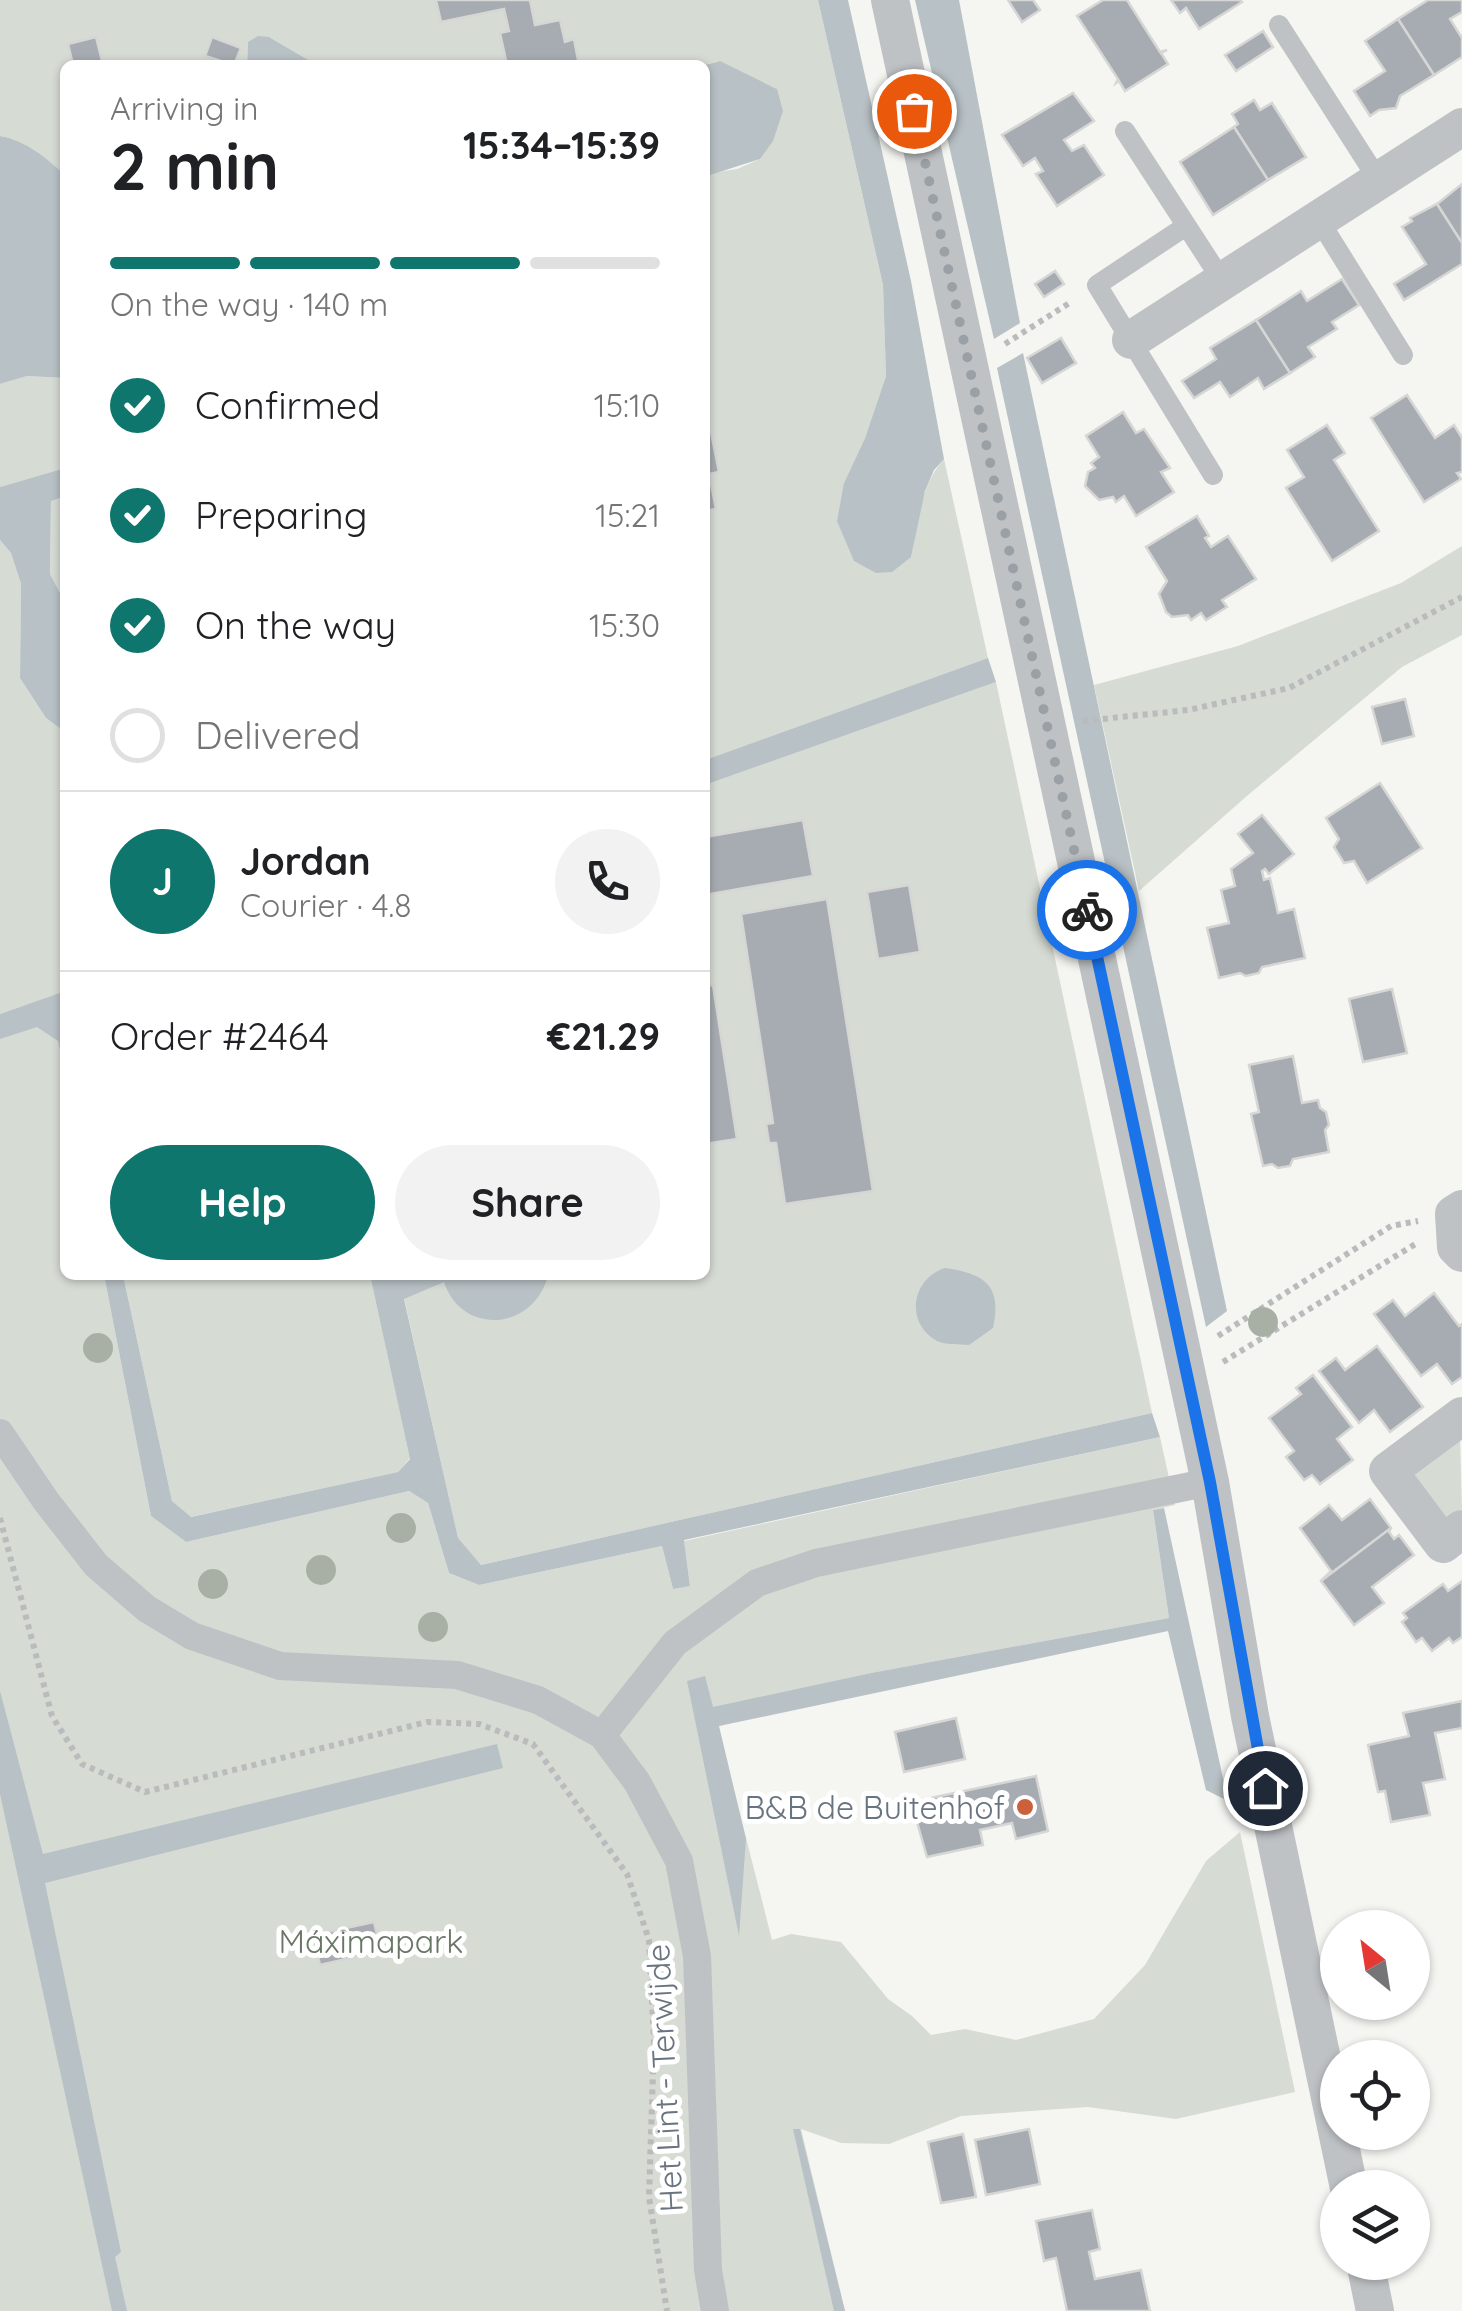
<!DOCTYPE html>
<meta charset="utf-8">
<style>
:root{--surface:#fff;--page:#f2f2f2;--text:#202124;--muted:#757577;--line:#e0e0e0;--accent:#0f766e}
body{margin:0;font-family:Quicksand,sans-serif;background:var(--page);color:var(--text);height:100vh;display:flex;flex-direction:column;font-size:38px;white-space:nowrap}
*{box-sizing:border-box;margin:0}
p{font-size:32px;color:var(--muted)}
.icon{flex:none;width:55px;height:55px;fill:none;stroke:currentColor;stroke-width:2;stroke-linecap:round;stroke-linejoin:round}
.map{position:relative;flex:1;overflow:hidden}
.sheet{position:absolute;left:60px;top:60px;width:650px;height:1220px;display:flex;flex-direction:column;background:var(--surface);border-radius:15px;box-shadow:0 2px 8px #0004}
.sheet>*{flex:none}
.needle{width:65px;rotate:330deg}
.fabs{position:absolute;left:1320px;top:1910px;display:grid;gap:20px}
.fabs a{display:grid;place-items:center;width:110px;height:110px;border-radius:50%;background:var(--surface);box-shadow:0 2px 8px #0004;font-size:50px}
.pin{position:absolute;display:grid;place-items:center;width:85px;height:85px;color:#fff;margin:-42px;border:5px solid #fff;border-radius:50%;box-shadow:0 2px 10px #0007}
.courier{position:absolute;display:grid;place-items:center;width:100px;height:100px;margin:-50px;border:8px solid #1a73e8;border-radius:50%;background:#fff;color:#222;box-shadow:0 2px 12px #0007}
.headline em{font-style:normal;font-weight:800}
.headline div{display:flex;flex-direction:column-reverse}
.headline{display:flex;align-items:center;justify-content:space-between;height:170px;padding:0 50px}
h1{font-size:65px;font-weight:800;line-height:75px}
.bar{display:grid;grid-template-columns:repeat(4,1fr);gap:15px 10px;align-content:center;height:120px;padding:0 50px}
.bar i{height:12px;border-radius:8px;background:var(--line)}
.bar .current{background:var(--accent)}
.bar p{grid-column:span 4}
.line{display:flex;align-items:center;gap:25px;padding:0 50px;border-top:2px solid var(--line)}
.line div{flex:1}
.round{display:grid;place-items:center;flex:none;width:105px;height:105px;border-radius:52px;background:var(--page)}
ol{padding:0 50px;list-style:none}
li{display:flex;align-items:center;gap:30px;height:110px}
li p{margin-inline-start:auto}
li .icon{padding:10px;border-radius:50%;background:var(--accent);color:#fff;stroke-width:4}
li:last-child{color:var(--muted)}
li i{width:55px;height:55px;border:5px solid var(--line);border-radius:50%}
.primary-button{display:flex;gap:20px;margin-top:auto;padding:20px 50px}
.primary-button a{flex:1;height:115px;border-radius:60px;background:var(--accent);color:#fff;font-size:40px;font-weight:800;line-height:115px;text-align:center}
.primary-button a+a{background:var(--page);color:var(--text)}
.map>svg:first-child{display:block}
</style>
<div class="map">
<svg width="1462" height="2311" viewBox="0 0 1462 2311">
<rect width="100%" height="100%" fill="#f5f5f2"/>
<!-- green -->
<g fill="#d6dbd4">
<path d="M0 0H818L883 285 886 376 865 438 844 483 911 557C918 524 920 485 944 459L988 658 705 760V174L737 169 760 159 777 89 719 61 705 65H317L269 37 248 42 247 65H65V175C44 157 27 141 0 136Z"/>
<polygon points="27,376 65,378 65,468 0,487 0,384"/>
<polygon points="65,496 65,602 50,574 51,500"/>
<polygon points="0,540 11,553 21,584 20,678 46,718 65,732 65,991 0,1014"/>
<polygon points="1462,546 1462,635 1402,667 1248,795 1139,891 1094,685 1238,646 1401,583"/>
<polygon points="996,682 1152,1413 481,1565 458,1539 399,1275 705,1275 705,785"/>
<polygon points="36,1016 58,1041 65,1077 65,1275 104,1275 151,1516 186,1542 409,1491 428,1503 449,1573 479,1585 662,1546 673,1589 690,1585 684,1541 1160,1437 1175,1505 1153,1510 1169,1618 871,1673 713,1708 772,1940 791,1934 841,1942 888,1999 912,2016 931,2035 965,2029 1016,2040 1094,2019 1145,1965 1206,1861 1240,1832 1295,2092 1176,2119 1088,2107 961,2116 889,2144 841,2143 801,2129 845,2311 0,2311 0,1028"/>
<polygon points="123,1275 370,1275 410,1458 398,1472 190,1517 172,1501"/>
<polygon points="1460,1436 1462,1509 1448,1521 1410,1474"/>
</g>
<!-- water -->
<g fill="#b8c1c5">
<polygon points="818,0 848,0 911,281 944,459 934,470 925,491 911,557 892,572 876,573 854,561 837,521 844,483 865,438 886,376 883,285"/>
<polygon points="915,0 959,0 1020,323 994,339"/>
<polygon points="258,36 269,37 317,65 247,65 248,42"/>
<polygon points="720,61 777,89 783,111 773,141 760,159 710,175 705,174 705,65"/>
<path d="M0 136C27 141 45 157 65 175V378L27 376 0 384Z"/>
<polygon points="1023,353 1227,1311 1206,1327 997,368"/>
<polygon points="65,468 65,496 51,501 50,574 65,602 65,732 46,718 20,678 21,584 11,553 0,540 0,487"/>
<polygon points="988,658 996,682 705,785 705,760"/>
<polygon points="65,991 65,1077 58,1041 37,1027 0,1039 0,1014"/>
<path d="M945 1268C986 1274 1002 1286 993 1328L969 1345C960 1344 945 1345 937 1341 904 1323 912 1278 945 1268Z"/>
<path d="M104 1275H123L172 1501 191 1517 398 1472 410 1459 370 1275H548C535 1330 462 1337 444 1282L404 1299 458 1538 481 1565 1152 1413 1160 1437 684 1540 690 1586 673 1589 662 1546 479 1585 449 1573 428 1503 409 1491 186 1542 151 1516Z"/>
<polygon points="1164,1508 1228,1801 1206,1790 1168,1631 719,1726 746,1839 739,1936 687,1681 705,1676 713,1707 871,1673 1169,1618 1153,1510"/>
<polygon points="0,1691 43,1854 497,1744 503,1768 45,1883 121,2252 115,2257 127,2311 112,2311 0,1794"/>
<polygon points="793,2129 800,2129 845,2311 834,2311"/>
</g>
<!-- building -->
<g fill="#a6acb1" stroke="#d6d6d5" stroke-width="2.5">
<polygon points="436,0 530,0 535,25 560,20 565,42 574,39 579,65 507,65 500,33 509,31 504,9 441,22"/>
<polygon points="1008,0 1033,0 1040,10 1022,22"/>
<polygon points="1103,0 1127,0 1160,52 1167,50 1161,53 1168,64 1125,91 1119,81 1116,83 1118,79 1077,16"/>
<polygon points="1171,0 1240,0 1242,2 1199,29 1186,8 1180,13"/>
<polygon points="1428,0 1462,0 1462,12 1450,19 1462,38 1462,57 1434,75 1398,19"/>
<polygon points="1398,19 1434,75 1400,96 1396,108 1379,110 1370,116 1354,91 1385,71 1365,41"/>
<polygon points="1263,31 1273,47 1236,71 1225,55"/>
<polygon points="96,37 103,65 73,65 68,44"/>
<polygon points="212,37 241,48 234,65 205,56"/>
<polygon points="1073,93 1094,121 1064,140 1072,151 1084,145 1104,175 1057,206 1036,174 1043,171 1035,158 1023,166 1002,135"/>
<polygon points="1254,100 1260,110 1272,103 1306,157 1268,180 1234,127 1238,124 1232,114"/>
<polygon points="1234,127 1268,180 1213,215 1180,162"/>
<polygon points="1462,184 1462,243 1437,204"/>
<polygon points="1437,204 1462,243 1462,264 1404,300 1394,284 1426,264 1402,227 1412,221 1410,218"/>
<polygon points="1055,271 1064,284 1044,297 1035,284"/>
<polygon points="1342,279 1359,305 1332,322 1337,329 1308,347 1315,357 1290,373 1256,320 1301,291 1307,301"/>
<polygon points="1256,320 1290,373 1264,389 1258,378 1230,397 1220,382 1194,398 1182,381 1216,359 1210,348"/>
<polygon points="1061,338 1076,363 1042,383 1027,358"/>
<polygon points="1407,395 1435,438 1454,425 1462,438 1462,472 1457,473 1461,479 1424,502 1371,418"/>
<polygon points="1123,412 1136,433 1144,429 1170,468 1161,472 1174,492 1136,516 1124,496 1116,502 1113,497 1099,500 1085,486 1088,472 1095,468 1091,463 1099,457 1086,436"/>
<polygon points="1327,425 1345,453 1334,460 1379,531 1332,561 1286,488 1304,477 1287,450"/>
<polygon points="711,432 719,472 709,474 716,509 705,511 705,433"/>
<polygon points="1197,516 1209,536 1205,538 1211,547 1228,536 1256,579 1222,600 1227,607 1206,620 1201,613 1191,620 1188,615 1172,617 1166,612 1159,594 1167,581 1146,547"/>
<polygon points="1405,699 1414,736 1382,744 1372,707"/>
<polygon points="1380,783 1422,848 1367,883 1354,861 1344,863 1334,847 1339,839 1326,818"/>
<polygon points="1262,815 1294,854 1269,874 1265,869 1262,871 1264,880 1270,878 1278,913 1294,909 1305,958 1262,967 1259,973 1246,976 1240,973 1219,978 1207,928 1229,923 1221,890 1235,886 1231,869 1253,853 1238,834"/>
<polygon points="803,820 813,876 705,895 705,837"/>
<polygon points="909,885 920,952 878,959 867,892"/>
<polygon points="827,899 873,1191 785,1204 776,1143 769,1143 766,1124 773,1123 741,914"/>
<polygon points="713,985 737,1139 705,1144 705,986"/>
<polygon points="1392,989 1407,1053 1363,1062 1349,999"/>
<polygon points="1293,1056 1302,1103 1318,1100 1320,1108 1326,1112 1329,1125 1325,1130 1329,1152 1293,1159 1290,1166 1278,1168 1272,1164 1263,1166 1251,1114 1259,1112 1249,1065"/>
<polygon points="1434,1293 1459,1326 1462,1324 1462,1377 1452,1384 1437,1364 1421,1376 1374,1314 1393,1300 1405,1316"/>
<polygon points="1377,1346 1423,1407 1390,1432 1374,1410 1359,1423 1319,1371 1336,1358 1345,1370"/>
<polygon points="1313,1375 1352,1427 1337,1439 1353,1460 1320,1484 1312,1475 1304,1480 1286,1457 1294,1451 1269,1418 1301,1394 1296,1388"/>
<polygon points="1370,1499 1391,1528 1321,1581 1331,1571 1300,1528 1329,1505 1342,1520"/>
<polygon points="1391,1528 1389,1532 1394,1539 1399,1535 1414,1555 1372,1587 1384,1603 1354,1625 1321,1581"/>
<polygon points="1462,1581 1462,1637 1453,1643 1449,1638 1432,1651 1422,1638 1416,1642 1402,1622 1407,1618 1403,1613 1443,1584 1448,1591"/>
<polygon points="1462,1701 1462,1728 1435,1733 1445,1779 1423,1783 1430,1815 1391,1822 1385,1791 1378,1792 1368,1745 1409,1736 1403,1713"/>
<polygon points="956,1718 965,1759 904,1772 895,1732"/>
<polygon points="1036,1776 1048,1831 1016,1839 1012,1823 980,1830 983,1845 927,1857 917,1822 916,1801"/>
<polygon points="374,1922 381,1951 320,1965 313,1935"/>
<polygon points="1029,2129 1040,2184 986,2195 975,2140"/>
<polygon points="963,2134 976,2197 941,2203 928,2142"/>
<polygon points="1092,2210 1100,2249 1089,2252 1095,2279 1141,2270 1150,2311 1067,2311 1056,2258 1044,2261 1036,2221"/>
</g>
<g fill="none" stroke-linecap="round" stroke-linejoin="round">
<!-- path -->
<g stroke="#b9bbbd" stroke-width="6" stroke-dasharray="5 5" stroke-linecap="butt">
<polyline points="1005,344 1071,302"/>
<polyline points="1083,721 1188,710 1289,688 1462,597"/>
<polyline points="1218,1336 1391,1226 1418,1221"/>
<polyline points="1223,1362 1417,1243"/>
<polyline points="0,1518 52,1716 82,1764 145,1792 427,1722 479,1724 533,1744 627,1874 649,1940 654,2041 649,2197 667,2311"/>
</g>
<!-- service -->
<g stroke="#bfc2c5" stroke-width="20">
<polyline points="1279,25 1379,181"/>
<polyline points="1125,131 1223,282"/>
<polyline points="1319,220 1403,355"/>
<polyline points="1186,226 1097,285 1213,475"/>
</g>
<!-- pedestrian -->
<g stroke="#bfc2c5" stroke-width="28">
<polyline points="0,1433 46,1501 96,1565 147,1609 192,1636 280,1666 457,1675 538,1700 602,1735 637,1782 679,1861 697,1956 708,2270 715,2311"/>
<polyline points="602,1735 675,1643 757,1583 816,1563 1210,1482"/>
</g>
<!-- minor -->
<g stroke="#bfc2c5" stroke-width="38">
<polyline points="890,0 1210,1482 1250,1716 1349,2188"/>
<polyline points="1131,340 1462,127"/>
<polyline points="1462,1209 1454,1214 1456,1247 1462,1253"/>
<polyline points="1462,1416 1388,1471 1443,1544 1462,1529"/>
<polyline points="1365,2262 1375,2311"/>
</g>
</g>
<!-- trees -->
<g fill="#a8b0a5">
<circle cx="1263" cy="1322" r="15"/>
<circle cx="98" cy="1348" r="15"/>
<circle cx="401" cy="1528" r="15"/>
<circle cx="321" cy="1570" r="15"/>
<circle cx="213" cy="1584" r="15"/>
<circle cx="433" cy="1627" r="15"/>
</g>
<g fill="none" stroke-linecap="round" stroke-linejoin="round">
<!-- done -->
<polyline stroke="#99a1a7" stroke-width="10" stroke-dasharray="0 18" points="914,111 1087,910"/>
<!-- route -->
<polyline stroke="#1a73e8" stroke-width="12" points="1087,910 1210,1482 1265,1788"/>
</g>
<!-- markers -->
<circle fill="#cc603b" stroke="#fff" stroke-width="4" cx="1025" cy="1807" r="10"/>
<g text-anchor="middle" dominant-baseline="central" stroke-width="10" stroke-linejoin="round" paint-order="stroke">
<!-- poi labels -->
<g font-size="32" fill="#68747f" stroke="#fff" text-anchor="end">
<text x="1005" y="1807">B&amp;B de Buitenhof</text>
</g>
<!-- park labels -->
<g font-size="32" fill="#697766" stroke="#fff">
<text x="371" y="1941">Máximapark</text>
</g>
<!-- street labels -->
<g font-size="32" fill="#68747f" stroke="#fff">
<text transform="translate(664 2078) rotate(-93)">Het Lint - Terwijde</text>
</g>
</g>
</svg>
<div class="fabs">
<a><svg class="needle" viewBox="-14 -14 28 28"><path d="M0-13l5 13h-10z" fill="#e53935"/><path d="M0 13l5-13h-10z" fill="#757577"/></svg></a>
<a><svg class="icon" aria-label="locate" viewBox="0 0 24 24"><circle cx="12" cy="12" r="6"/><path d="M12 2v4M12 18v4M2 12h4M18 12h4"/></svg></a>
<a><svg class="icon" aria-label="layers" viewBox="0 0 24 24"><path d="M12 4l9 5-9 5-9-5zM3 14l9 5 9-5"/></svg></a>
</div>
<div class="pin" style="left:914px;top:111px;background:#ea580c"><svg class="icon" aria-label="bag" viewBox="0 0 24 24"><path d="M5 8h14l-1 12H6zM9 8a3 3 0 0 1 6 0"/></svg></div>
<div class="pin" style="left:1265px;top:1788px;background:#1f2937"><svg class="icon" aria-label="home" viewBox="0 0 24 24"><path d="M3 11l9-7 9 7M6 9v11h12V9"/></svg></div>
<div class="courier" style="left:1087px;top:910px"><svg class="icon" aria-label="bike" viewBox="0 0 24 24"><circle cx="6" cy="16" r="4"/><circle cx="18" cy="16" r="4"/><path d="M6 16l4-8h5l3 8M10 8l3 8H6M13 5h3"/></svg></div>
<section class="sheet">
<div class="headline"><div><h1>2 min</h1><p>Arriving in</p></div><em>15:34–15:39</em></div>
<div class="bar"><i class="current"></i><i class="current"></i><i class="current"></i><i></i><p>On the way · 140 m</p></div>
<ol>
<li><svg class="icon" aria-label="check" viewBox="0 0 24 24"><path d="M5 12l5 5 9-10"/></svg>Confirmed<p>15:10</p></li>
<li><svg class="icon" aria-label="check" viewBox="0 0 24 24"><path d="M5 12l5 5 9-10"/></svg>Preparing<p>15:21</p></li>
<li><svg class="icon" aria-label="check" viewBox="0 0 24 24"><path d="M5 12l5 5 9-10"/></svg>On the way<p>15:30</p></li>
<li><i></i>Delivered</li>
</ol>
<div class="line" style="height:180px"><b class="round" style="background:var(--accent);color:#fff">J</b><div><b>Jordan</b><p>Courier · 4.8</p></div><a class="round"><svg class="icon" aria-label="phone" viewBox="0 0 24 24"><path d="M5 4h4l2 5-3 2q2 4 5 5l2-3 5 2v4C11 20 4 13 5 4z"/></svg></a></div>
<div class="line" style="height:130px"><div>Order #2464</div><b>€21.29</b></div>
<div class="primary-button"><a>Help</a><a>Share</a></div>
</section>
</div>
